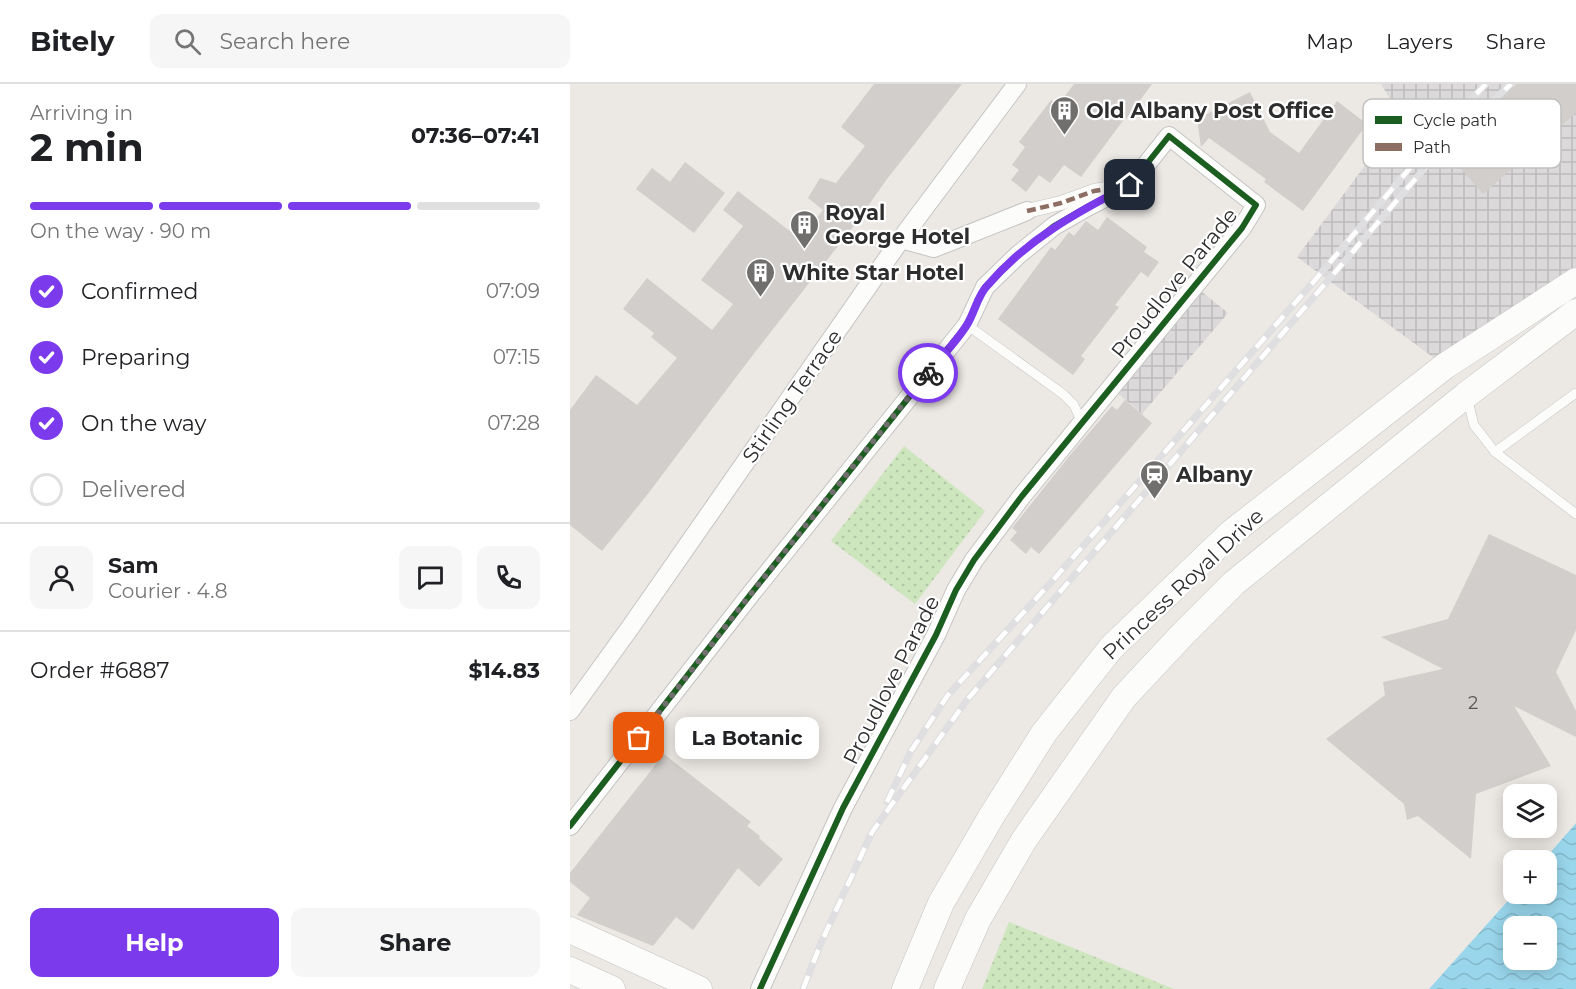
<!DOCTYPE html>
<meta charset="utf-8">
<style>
:root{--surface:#fff;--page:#f6f6f6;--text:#202124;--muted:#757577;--line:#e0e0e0;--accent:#7c3aed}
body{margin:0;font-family:Montserrat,sans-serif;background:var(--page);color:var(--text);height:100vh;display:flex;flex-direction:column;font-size:22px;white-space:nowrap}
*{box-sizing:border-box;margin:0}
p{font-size:20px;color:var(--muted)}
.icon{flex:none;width:33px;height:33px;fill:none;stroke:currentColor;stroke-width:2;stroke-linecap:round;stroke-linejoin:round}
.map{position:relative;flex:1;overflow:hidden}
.details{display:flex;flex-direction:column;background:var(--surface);width:570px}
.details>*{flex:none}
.controls{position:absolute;left:933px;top:700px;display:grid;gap:12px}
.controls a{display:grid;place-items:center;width:54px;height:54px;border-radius:12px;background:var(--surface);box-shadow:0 3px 15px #0003;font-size:30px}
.pin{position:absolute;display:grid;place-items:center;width:51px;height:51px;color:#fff;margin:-26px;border-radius:12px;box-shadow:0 3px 9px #0006}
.courier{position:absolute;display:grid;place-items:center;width:60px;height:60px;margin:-30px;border:4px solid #7c3aed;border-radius:50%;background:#fff;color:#222;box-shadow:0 2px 8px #0007}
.bubble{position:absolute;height:42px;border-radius:12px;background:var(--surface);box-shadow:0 3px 15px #0003;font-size:20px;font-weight:700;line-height:42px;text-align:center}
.summary em{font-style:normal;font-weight:700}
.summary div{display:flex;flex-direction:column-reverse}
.summary{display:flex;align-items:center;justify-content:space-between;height:102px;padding:0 30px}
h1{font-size:39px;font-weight:700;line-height:45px}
.bar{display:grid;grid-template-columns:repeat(4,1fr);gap:9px 6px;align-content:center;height:72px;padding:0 30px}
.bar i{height:8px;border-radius:4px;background:var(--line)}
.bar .active{background:var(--accent)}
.bar p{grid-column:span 4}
.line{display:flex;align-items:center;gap:15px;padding:0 30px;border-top:2px solid var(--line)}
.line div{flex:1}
.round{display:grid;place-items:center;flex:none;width:63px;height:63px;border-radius:12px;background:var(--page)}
ol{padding:0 30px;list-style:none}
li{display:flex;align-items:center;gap:18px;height:66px}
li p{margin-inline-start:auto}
li .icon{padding:6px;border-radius:50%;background:var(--accent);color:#fff;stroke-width:4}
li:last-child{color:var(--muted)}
li i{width:33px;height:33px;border:3px solid var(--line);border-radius:50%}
.action{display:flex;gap:12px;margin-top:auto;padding:12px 30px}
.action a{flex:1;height:69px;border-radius:12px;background:var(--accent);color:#fff;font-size:24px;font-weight:700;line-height:69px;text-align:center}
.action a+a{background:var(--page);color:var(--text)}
header{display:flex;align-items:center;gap:36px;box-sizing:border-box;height:84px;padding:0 30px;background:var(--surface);border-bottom:2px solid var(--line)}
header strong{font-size:28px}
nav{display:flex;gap:33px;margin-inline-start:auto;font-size:21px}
.search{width:420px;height:54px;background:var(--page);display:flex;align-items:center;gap:15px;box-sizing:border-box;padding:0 21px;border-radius:12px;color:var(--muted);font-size:22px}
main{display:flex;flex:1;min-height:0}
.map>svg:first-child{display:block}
</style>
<header>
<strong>Bitely</strong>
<div class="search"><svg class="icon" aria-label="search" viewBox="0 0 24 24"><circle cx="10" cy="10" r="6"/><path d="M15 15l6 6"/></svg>Search here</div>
<nav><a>Map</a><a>Layers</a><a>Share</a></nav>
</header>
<main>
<section class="details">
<div class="summary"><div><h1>2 min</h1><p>Arriving in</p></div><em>07:36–07:41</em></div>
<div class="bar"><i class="active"></i><i class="active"></i><i class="active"></i><i></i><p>On the way · 90 m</p></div>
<ol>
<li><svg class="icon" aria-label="check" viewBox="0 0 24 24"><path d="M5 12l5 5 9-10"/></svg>Confirmed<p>07:09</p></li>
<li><svg class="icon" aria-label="check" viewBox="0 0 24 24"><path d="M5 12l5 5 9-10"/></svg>Preparing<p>07:15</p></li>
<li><svg class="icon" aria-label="check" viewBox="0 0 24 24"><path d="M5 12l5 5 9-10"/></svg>On the way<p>07:28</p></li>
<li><i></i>Delivered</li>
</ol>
<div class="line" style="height:108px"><a class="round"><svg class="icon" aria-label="person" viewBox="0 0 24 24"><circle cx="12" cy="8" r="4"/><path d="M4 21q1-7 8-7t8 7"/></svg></a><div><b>Sam</b><p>Courier · 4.8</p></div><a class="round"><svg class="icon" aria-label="chat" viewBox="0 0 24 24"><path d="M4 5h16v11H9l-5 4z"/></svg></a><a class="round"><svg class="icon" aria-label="phone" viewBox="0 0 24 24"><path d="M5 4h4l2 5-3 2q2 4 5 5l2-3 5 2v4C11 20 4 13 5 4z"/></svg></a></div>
<div class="line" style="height:78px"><div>Order #6887</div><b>$14.83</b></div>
<div class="action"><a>Help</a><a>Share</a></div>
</section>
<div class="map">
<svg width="1006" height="905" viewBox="0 0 1006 905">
<defs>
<pattern id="industrial-grid" width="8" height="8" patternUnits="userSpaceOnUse" patternTransform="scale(1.5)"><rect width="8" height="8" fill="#dcd9db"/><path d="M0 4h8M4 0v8" fill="none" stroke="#bdbbbc"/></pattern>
<pattern id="grass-dots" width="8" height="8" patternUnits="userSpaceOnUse" patternTransform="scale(1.5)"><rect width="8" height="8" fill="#cee6be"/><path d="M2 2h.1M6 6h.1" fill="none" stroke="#b1c6a4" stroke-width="1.8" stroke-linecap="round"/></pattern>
<pattern id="water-waves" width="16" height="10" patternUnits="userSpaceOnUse" patternTransform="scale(1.5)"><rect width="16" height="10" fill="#99d6ec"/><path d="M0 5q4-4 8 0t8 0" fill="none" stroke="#84b8cb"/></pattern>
</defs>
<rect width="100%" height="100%" fill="#ece8e4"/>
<!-- industrial -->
<g fill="url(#industrial-grid)">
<polygon points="811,0 1006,0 1006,202 875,282 727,173 831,33"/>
<polygon points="631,207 658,229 572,330 545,307"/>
</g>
<!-- grass -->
<g fill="url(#grass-dots)">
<polygon points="334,362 415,427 345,520 261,457"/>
<polygon points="439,838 604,905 412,905"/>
</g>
<!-- water -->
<path fill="url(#water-waves)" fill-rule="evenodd" d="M1006 739V905H859L944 810H976V777H973ZM944 843H976V876H944Z"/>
<!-- building -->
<g fill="#d1cecb">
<polygon points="304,0 392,0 317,95 286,139 179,276 77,411 32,467 0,441 0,326 26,291 67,321 107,274 81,253 84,249 53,225 77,194 142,246 163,220 131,196 173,142 153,126 168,107 230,155 253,126 238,114 250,94 266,99 295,62 271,43"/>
<polygon points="504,0 582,0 556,35 555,34 511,93 494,81 480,99 469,91 456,108 441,96 449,86 442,81 455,63 449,58 481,16 488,21"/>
<polygon points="947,0 1006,0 1006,29 913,110 873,64"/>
<polygon points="680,8 700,48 729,69 767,17 797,40 733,127 694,98 696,95 639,54 631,63 627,35"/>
<polygon points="115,78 155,109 124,149 66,105 82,84 100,98"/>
<polygon points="537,133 577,163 574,168 589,178 578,193 571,188 545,221 549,223 511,272 515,275 503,291 428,235 481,163 485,166 499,148 504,152 516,137 528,146"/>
<polygon points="555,316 582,339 469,470 461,463 456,470 440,456 447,448 442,444 501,370 542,322 547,326"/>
<polygon points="919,450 1006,491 1006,546 986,588 1006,627 1006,653 944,622 981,682 906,710 901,775 848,732 837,736 834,720 756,655 815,611 813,598 873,585 811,553 878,535"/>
<polygon points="94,670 181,738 177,742 190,752 189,754 213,775 189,803 168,784 123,846 106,833 83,862 7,831 20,814 0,798 0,789"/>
</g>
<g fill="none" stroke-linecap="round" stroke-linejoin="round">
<defs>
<g id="service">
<polyline points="397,241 493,310 504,321 512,339"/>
<polyline points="897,313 904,341 925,368 1006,430"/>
<polyline points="925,368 1006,309"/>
</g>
<polyline id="pedestrian" points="457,127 491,119 524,107 548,103"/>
<g id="minor">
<polyline points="331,155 364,164 457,127"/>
<polyline points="0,627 62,541 331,155 447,0"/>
<polyline points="0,742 180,511 397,241 415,203 448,171 484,142 517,123 560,101 599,52 686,121 672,144 452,412 404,476 386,506 366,551 273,724 190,905"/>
</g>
<g id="secondary">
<polyline points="0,846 129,905"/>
<polyline points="0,886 42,905"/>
<polyline points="335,905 371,819 421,733 474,649 541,564 661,449 875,282 1006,197"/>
<polyline points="377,905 408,835 454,756 554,613 613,550 664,499 896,311 1006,228"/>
</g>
</defs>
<!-- service casing -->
<use href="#service" stroke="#c5c4c5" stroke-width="10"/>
<!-- pedestrian casing -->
<use href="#pedestrian" stroke="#c5c4c5" stroke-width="15"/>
<!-- minor casing -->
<use href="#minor" stroke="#c5c4c5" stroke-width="20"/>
<!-- secondary casing -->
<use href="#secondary" stroke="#c5c4c5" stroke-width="27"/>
<!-- service -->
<use href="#service" stroke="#fcfcfb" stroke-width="9"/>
<!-- pedestrian -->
<use href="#pedestrian" stroke="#fcfcfb" stroke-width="14"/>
<!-- minor -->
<use href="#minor" stroke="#fcfcfb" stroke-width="18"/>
<!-- secondary -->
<use href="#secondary" stroke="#fcfcfb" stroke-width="26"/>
<defs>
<g id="rail">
<polyline points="317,718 341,667 378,611 485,494 745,196 879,38 916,0"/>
<polyline points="233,905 251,859 302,748 397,616 872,64 941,0"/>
</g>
</defs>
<!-- rail casing -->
<use href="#rail" stroke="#dfdfe1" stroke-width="7"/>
<!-- rail -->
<use href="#rail" stroke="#fff" stroke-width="4.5" stroke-dasharray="14" stroke-linecap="butt"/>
<!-- quiet -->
<polyline stroke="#8d6e63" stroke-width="4.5" stroke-dasharray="9 4.5" stroke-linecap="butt" points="457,127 491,119 524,107 544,104"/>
<defs>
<polyline id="cycleway" points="0,742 180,511 397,241 415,203 448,171 484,142 517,123 560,101 599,52 686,121 672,144 452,412 404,476 386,506 366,551 273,724 190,905"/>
</defs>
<!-- cycleway casing -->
<use href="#cycleway" stroke="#fff" stroke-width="10"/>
<!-- cycleway -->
<use href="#cycleway" stroke="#1b5e20" stroke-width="6"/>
</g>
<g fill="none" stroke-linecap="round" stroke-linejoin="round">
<!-- done -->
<polyline stroke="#706f6e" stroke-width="6" stroke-dasharray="0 10.8" points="69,654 180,511 358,289"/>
<!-- route -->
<path stroke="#7c3aed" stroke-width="8" d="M358 289C370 274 389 255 398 239 405 227 408 211 417 202 456 156 507 128 560 101"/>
</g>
<!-- icons -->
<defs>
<symbol id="building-pin" viewBox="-11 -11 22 30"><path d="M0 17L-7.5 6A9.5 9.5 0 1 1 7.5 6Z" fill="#706f6e" stroke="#fff"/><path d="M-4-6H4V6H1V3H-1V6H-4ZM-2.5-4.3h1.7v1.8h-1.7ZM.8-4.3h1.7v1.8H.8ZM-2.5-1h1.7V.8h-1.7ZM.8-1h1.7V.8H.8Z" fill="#fff"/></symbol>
<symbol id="station-pin" viewBox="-11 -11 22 30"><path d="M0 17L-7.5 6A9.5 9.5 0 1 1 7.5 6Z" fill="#706f6e" stroke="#fff"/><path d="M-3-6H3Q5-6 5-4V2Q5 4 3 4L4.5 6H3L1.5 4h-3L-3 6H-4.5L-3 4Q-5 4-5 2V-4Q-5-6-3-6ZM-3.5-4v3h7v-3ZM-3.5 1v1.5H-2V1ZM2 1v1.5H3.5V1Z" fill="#fff"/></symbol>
</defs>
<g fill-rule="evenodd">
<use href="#building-pin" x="478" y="10" width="33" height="45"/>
<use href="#building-pin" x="218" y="124" width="33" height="45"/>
<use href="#building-pin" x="174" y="172" width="33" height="45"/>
<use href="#station-pin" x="568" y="374" width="33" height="45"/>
</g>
<g text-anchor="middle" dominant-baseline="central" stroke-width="4.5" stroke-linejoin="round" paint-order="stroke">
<!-- number labels -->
<g font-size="18" fill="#585857">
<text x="903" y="619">2</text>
</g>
<!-- poi labels -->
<g font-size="21" font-weight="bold" fill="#2e2e2e" stroke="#fff" text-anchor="start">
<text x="516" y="26">Old Albany Post Office</text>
<text x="255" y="128">Royal<tspan x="255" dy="24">George Hotel</tspan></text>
<text x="212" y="188">White Star Hotel</text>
<text x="606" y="390">Albany</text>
</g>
<!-- street labels -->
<g font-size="21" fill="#2e2e2e" stroke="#fff">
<text transform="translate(604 199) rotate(-51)">Proudlove Parade</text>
<text transform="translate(222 312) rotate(-55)">Stirling Terrace</text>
<text transform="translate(613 500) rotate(-43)">Princess Royal Drive</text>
<text transform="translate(321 596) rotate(-63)">Proudlove Parade</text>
</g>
</g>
<!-- legend -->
<rect x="793" y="15" width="198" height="69" rx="9" fill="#fff" stroke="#c0c0c0" stroke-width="1.5"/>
<rect x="805" y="32" width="27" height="8" fill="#1b5e20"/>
<rect x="805" y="59" width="27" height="8" fill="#8d6e63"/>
<g font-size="16" fill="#2e2e2e">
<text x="843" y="42">Cycle path</text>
<text x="843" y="69">Path</text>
</g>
</svg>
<div class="controls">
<a><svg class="icon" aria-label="layers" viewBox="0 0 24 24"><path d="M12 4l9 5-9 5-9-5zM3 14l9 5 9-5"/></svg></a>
<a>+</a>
<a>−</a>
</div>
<div class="pin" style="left:69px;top:654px;background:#ea580c"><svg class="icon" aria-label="bag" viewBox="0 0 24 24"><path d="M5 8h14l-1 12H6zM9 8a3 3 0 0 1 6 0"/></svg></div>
<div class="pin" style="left:560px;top:101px;background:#1f2937"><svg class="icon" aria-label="home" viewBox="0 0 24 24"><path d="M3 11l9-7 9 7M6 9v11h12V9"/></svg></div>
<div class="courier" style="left:358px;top:289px"><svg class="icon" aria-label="bike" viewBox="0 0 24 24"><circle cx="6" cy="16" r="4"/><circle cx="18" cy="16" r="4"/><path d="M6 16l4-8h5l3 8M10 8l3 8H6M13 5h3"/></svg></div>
<div class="bubble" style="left:105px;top:633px;width:144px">La Botanic</div>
</div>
</main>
